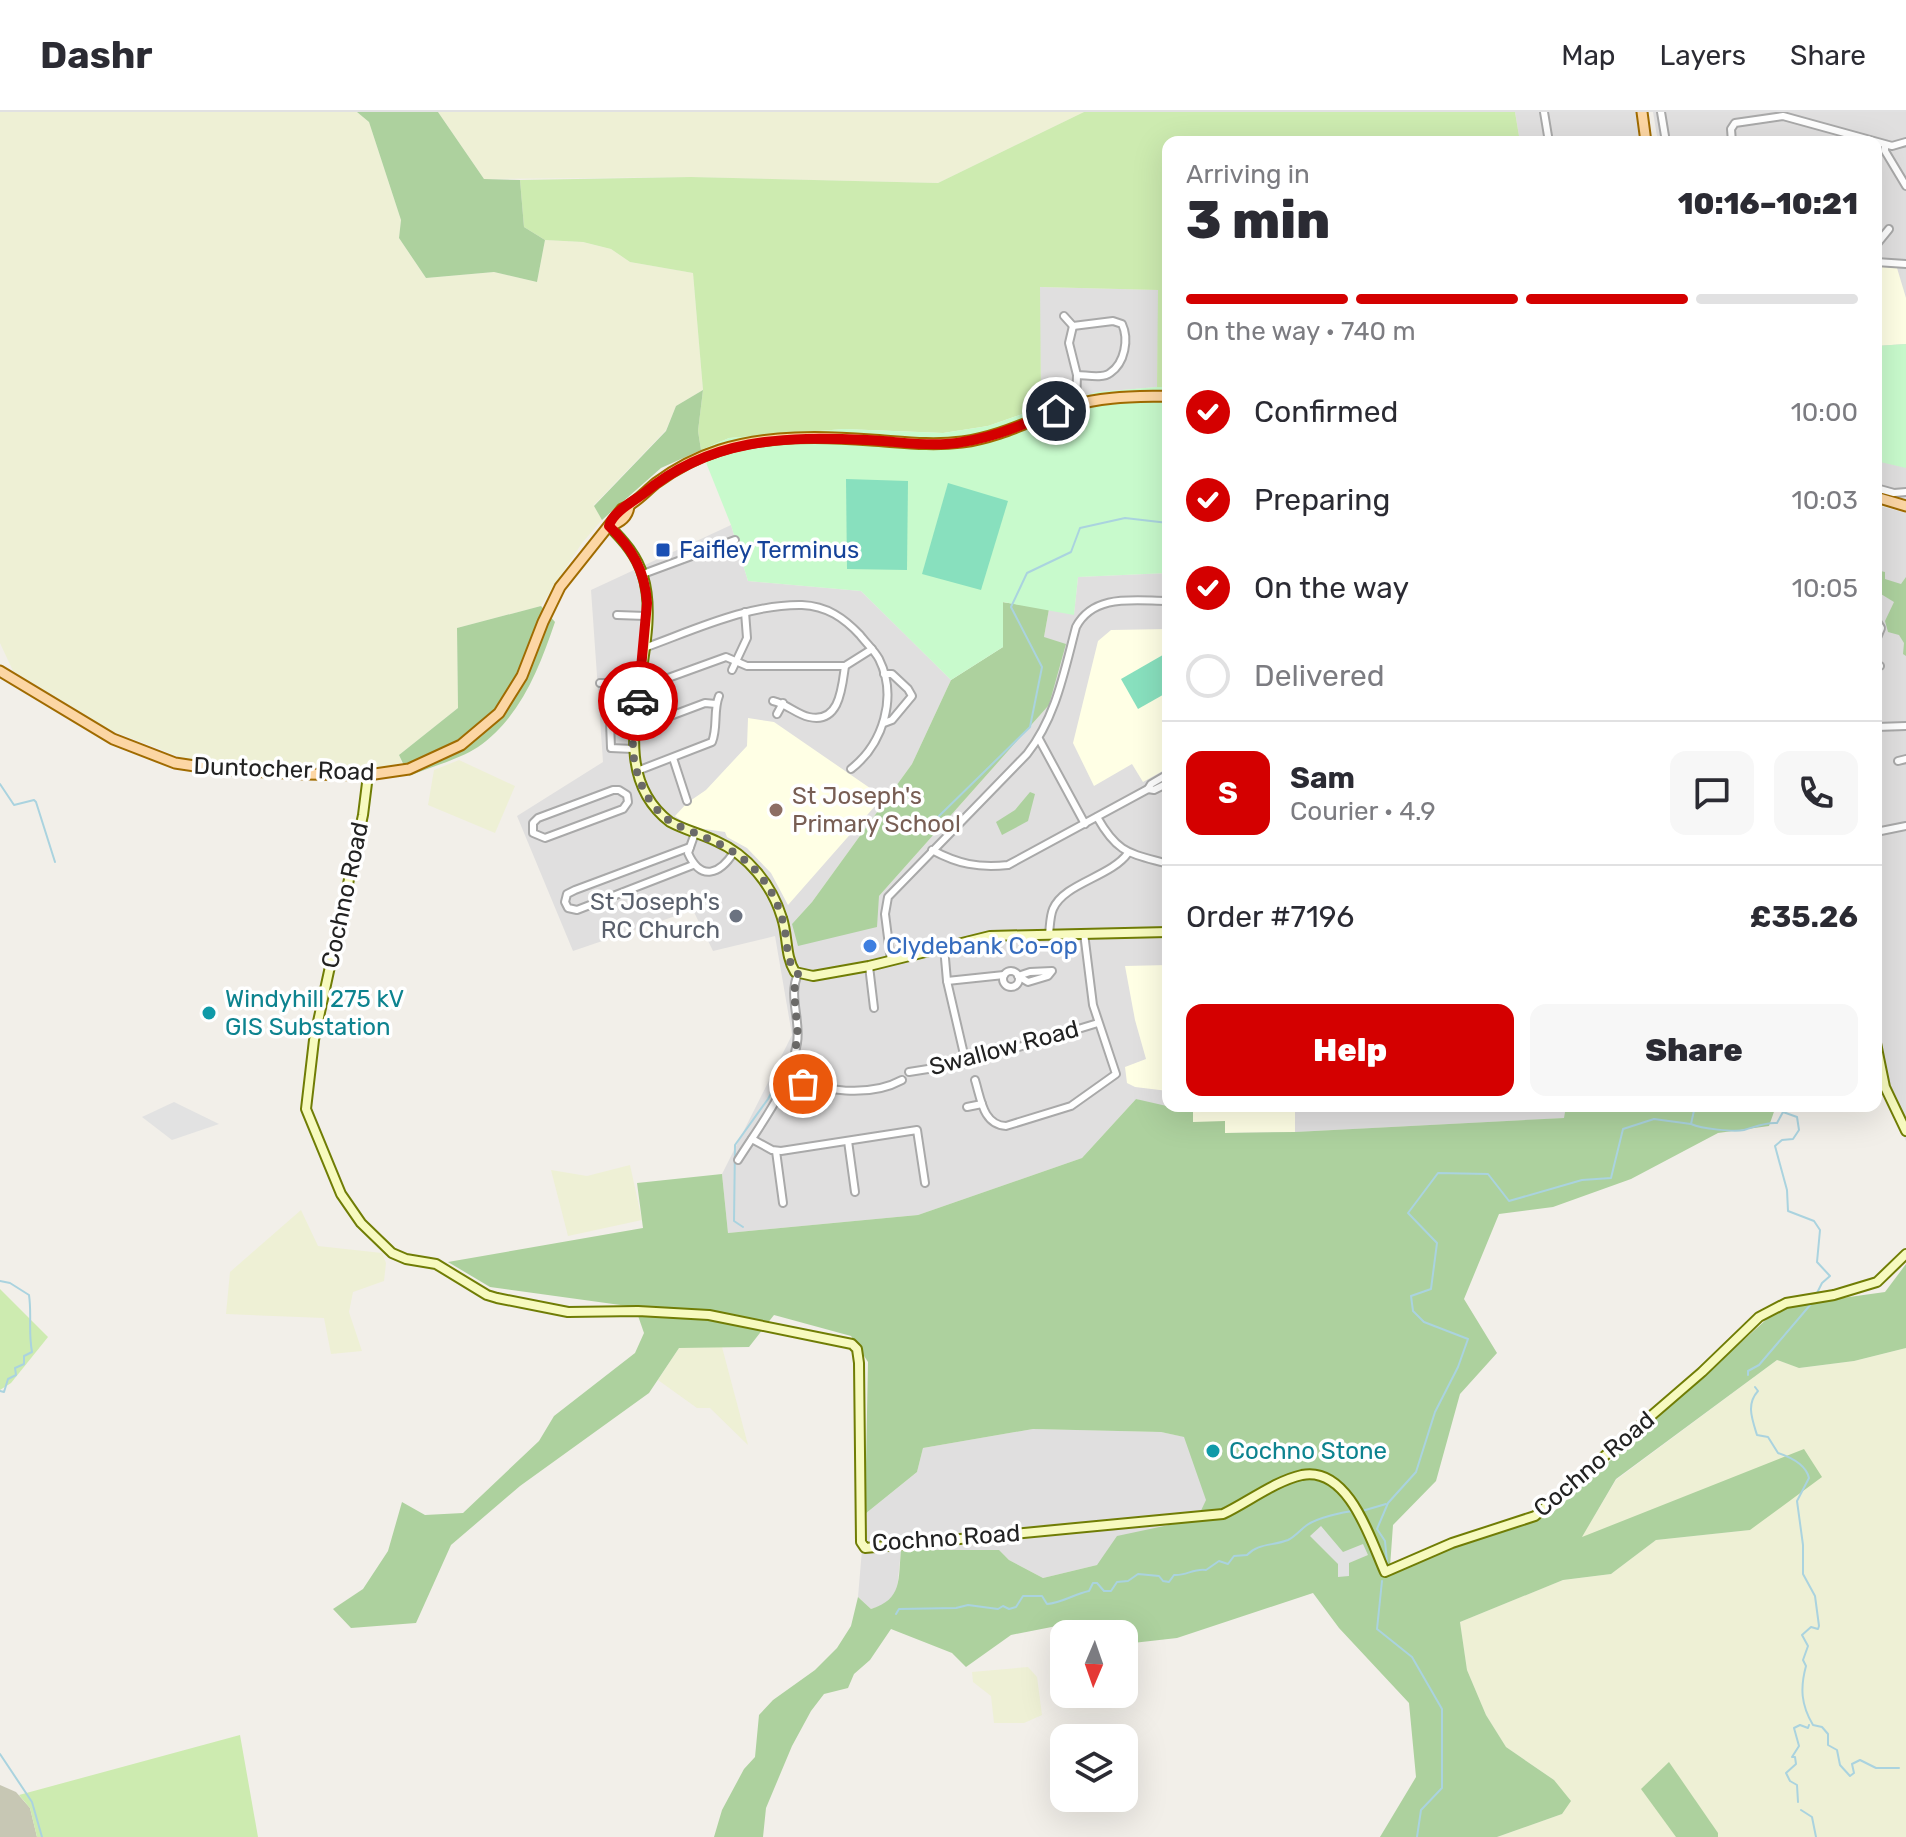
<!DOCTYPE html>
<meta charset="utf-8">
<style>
:root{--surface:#fff;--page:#f7f7f7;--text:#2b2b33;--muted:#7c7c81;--line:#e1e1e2;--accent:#d40000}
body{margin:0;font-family:Rubik,sans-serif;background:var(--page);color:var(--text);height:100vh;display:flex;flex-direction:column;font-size:30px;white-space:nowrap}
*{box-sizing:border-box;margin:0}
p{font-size:26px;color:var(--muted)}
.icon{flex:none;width:44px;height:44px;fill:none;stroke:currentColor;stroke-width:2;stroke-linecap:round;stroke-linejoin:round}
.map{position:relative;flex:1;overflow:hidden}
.panel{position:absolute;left:1162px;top:24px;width:720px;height:976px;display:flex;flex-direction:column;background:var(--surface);border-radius:16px;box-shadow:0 8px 32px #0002}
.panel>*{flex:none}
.needle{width:52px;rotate:182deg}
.fabs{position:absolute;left:1050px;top:1508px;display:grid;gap:16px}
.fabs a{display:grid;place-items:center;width:88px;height:88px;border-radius:16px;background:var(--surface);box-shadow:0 8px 32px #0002;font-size:40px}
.pin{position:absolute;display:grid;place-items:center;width:68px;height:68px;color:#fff;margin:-34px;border:4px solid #fff;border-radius:50%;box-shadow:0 2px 8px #0007}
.courier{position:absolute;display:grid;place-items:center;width:80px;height:80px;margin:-40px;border:6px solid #d40000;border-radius:50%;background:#fff;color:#222;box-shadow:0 2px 10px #0007}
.overview em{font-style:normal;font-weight:800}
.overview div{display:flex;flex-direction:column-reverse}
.overview{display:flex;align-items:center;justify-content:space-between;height:136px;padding:0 24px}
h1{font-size:52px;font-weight:800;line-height:60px}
.bar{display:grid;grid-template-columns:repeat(4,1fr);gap:12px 8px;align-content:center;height:96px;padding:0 24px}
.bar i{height:10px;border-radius:6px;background:var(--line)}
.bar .on{background:var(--accent)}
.bar p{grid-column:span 4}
.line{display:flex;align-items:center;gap:20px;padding:0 24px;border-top:2px solid var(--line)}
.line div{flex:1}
.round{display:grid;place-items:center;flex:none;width:84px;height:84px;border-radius:16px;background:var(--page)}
ol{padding:0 24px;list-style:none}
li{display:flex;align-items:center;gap:24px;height:88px}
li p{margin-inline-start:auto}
li .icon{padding:8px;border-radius:50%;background:var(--accent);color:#fff;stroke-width:4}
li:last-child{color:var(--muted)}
li i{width:44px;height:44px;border:4px solid var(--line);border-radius:50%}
.button{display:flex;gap:16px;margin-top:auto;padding:16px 24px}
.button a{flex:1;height:92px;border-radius:16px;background:var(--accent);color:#fff;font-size:32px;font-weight:800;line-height:92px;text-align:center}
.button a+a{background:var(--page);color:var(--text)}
header{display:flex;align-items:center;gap:48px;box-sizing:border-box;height:112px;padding:0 40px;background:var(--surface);border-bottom:2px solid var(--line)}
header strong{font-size:38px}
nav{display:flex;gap:44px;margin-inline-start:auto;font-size:28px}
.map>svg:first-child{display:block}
</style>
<header>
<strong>Dashr</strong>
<nav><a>Map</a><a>Layers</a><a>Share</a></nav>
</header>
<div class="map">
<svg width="1906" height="1725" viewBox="0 0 1906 1725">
<rect width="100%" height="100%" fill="#f2efe9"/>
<!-- residential -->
<g fill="#e0dfdf">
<polygon points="1515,0 1638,0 1641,30 1520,30"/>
<polygon points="1653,0 1906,0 1906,392 1876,384 1876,30 1658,30"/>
<polygon points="1039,175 1159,178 1157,275 1098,280 1037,297 1041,289"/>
<polygon points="1876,393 1906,401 1906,1029 1884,982 1876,985"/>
<polygon points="731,413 748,469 861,479 951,568 912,652 812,790 792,812 879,784 1049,593 1044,525 1049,497 1074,502 1078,465 1168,461 1168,994 1566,994 1565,1006 1295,1020 1225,1021 1136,987 1082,1046 918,1103 728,1121 722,1062 792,923 775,824 713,839 693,798 573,839 517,704 603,650 591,478"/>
<polygon points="1033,1317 1161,1320 1185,1325 1207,1388 1197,1407 1097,1453 1043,1466 1009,1448 998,1438 901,1438 897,1478 887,1492 871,1497 858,1485 865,1402 917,1360 923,1336"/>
</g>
<!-- education -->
<g fill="#ffffe5">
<polygon points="1876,154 1897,156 1906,186 1906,232 1876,234"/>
<polygon points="1168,517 1168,656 1143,670 1132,652 1094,674 1073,631 1098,529 1111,518"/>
<polygon points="748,606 774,610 883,685 788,793 771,761 747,736 727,725 725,720 691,715 675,704 687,691 706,678 747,634"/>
<polygon points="1168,853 1168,979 1135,975 1127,971 1125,955 1146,947 1135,908 1125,854"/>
<polygon points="1193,994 1295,994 1295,1020 1225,1021 1193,1010"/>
</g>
<!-- construction -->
<polygon fill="#c7c7b4" points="0,1673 16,1680 30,1696 37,1725 0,1725"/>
<!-- farmland -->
<g fill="#eef0d5">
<polygon points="0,0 357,0 369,10 401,108 399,126 426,166 494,160 537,170 545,128 583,130 611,137 630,150 693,161 703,278 676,294 666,318 594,393 602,408 582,431 541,494 457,516 458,596 399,643 403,653 350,657 191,649 112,619 13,559 0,531"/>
<polygon points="438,0 1084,0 938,71 691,65 484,67"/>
<polygon points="459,648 515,674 495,721 428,693 434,658"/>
<polygon points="630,1053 642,1108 568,1124 551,1058 587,1064"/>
<polygon points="301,1098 318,1134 382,1141 386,1151 384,1169 353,1180 349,1200 362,1239 331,1242 324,1206 226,1202 230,1160"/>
<polygon points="722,1235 748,1333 710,1296 697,1296 658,1268 679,1236"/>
<polygon points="1906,1236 1906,1725 1497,1725 1562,1702 1554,1668 1506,1635 1486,1603 1467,1558 1460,1510 1563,1468 1611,1462 1656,1428 1750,1418 1581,1426 1616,1368 1777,1248 1800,1256 1854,1249"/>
<polygon points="1028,1555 1037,1565 1042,1603 1024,1611 994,1611 991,1584 973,1570 972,1560"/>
</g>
<!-- grass -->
<g fill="#cdebb0">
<polygon points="1084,0 1515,0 1520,30 1168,30 1168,275 1157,275 1158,178 1040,175 1041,289 1037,297 988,314 943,321 844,317 729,326 701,338 698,319 703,278 693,161 630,150 611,137 583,130 545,128 524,115 520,68 691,65 938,71"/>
<polygon points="0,1177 48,1225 11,1271 0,1278"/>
<polygon points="240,1623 258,1725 37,1725 30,1696 19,1683"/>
</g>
<!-- forest -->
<g fill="#add19e">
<polygon points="357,0 438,0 484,67 520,68 524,115 545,128 537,170 494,160 426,166 399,126 401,108 369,10"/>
<polygon points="703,278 698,319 701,338 661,356 602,408 594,394 666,319 676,294"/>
<polygon points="1876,458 1885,460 1885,467 1901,472 1906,465 1906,544 1903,542 1904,531 1899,523 1888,520 1885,509 1894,490 1876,479"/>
<polygon points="1002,490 1049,497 1044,525 1066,532 1049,593 879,784 877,815 798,834 792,812 812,790 912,652 951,568 1003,535"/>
<path d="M541 494 555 510C539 557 520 606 478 635 458 648 430 655 409 664L399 643 458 596 457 516Z"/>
<polygon points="1030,680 1035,682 1028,709 1002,723 996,710 1015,698"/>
<path d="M1136 987 1193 1000V1010L1225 1009V1021L1295 1020 1564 1006 1566 994H1776L1769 1014 1718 1021 1631 1067 1553 1095 1499 1102 1464 1187 1497 1241 1460 1282 1436 1369 1393 1413 1390 1455 1549 1404 1768 1206 1792 1193 1885 1180 1906 1152V1236L1854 1249 1799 1256 1777 1248 1616 1367 1582 1425 1804 1337 1822 1365 1750 1418 1656 1428 1611 1462 1563 1468 1460 1510 1467 1558 1486 1603 1506 1635 1554 1668 1571 1689 1562 1702 1497 1725H1380L1416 1665 1409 1591 1339 1516 1313 1481 1177 1526 1124 1532V1522H1078L1072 1511 1011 1523 966 1555 952 1541 891 1517 870 1548 854 1562 848 1576 824 1582 811 1599 792 1634 766 1696 763 1725H714L722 1698 744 1657 755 1645 759 1603 773 1588 815 1558 837 1536 851 1514 858 1485 871 1497C903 1487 898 1467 901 1438H999L1009 1448 1043 1466 1097 1453 1117 1424 1197 1407 1206 1388 1184 1325 1161 1320 1033 1317 923 1336 917 1360 865 1402 868 1250 851 1224 774 1203 749 1235 679 1236 649 1281 520 1374 451 1433 416 1511 351 1516 333 1497 363 1477 388 1439 402 1390 425 1403 463 1401 539 1329 554 1304 635 1241 644 1221 635 1195 490 1175 448 1150 643 1116 637 1071 722 1062 728 1121 918 1103 1082 1046Z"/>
<polygon points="1669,1650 1718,1721 1718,1725 1676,1725 1641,1677"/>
</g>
<!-- park -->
<g fill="#c8facc">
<polygon points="1906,232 1906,356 1876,349 1876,234"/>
<polygon points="1157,275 1168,275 1168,461 1078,465 1074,503 1003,490 1003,535 951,568 861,479 748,469 731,413 701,338 729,326 844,317 943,321 988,314 1037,297 1098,280"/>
</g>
<!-- pitch -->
<g fill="#88e0be">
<polygon points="846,367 908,369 907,458 847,457"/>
<polygon points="948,371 1008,389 981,478 922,462"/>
<polygon points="1168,540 1168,580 1138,597 1121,567"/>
</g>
<!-- parking -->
<g fill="#e2e2e2">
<polygon points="174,990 219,1012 172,1028 142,1005"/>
<polygon points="1321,1414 1343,1440 1363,1432 1368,1443 1349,1451 1349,1464 1338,1465 1338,1452 1310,1424"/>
</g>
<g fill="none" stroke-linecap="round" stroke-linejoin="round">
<!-- stream -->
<g stroke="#aad3df" stroke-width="2">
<polyline points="0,672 14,693 34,688 36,690 55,750"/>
<polyline points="939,704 1030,615 1042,555 1011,495 1027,461 1071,440 1080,416 1125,406 1168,411"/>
<path d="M1691 1012C1702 1017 1734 1020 1744 1018 1755 1015 1765 1010 1777 1011L1783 1000 1797 1005 1799 1018 1793 1027 1782 1028 1775 1034 1787 1078 1788 1099 1814 1109 1820 1118 1817 1150 1830 1164 1822 1171 1817 1181"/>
<polyline points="743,1115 734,1109 735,1033 768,987 791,944"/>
<path d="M0 1169 10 1171 29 1183C32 1204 28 1218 32 1240L24 1244V1252L15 1256 16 1263 8 1267 4 1280 0 1279"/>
<polyline points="1748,1263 1748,1259 1759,1253 1811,1192"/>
<path d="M1755 1275 1758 1279C1746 1292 1752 1307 1757 1323L1768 1325 1778 1341C1790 1345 1806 1353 1809 1366L1797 1389 1803 1433V1462L1815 1484 1819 1514 1818 1517 1811 1515 1802 1523 1808 1534 1803 1548 1806 1554C1800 1576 1801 1593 1813 1613L1822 1615 1828 1622V1633L1837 1638 1840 1653 1850 1664 1854 1661 1852 1652 1860 1648 1876 1656H1899"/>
<polyline points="1362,1399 1386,1392"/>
<polyline points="1387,1450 1385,1429 1377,1417 1388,1391 1416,1360 1435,1300 1458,1255 1468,1227 1424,1210 1413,1199 1411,1184 1431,1177 1437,1131 1408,1101 1438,1061 1488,1062 1509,1089 1582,1068 1611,1066 1623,1017 1654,1007 1691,1012 1695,994"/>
<polyline points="1382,1469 1377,1517 1412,1545 1442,1597 1442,1676 1421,1698 1417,1725"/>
<path d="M896 1502 899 1497 956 1496 968 1493 998 1497 1003 1494 1009 1497 1016 1495 1023 1484H1042L1047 1492C1062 1491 1074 1482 1089 1479L1093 1471H1097L1104 1479H1111L1117 1470 1128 1469 1138 1462 1159 1464 1163 1469 1169 1470 1174 1463C1186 1464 1194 1456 1206 1458L1219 1449 1228 1452 1234 1444 1247 1443C1258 1431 1273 1434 1288 1428 1296 1424 1300 1418 1307 1413 1317 1406 1342 1400 1355 1399"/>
<polyline points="0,1642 32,1690 42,1725"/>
<polyline points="1798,1690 1797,1673 1790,1669 1786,1661 1796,1652 1795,1645 1792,1645 1799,1634 1794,1616 1800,1613 1808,1616 1809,1613"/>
<polyline points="1801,1698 1812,1705 1816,1725"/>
</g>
<defs>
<g id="street">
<polyline points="1544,0 1549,30"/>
<polyline points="1661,0 1666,30"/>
<polyline points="1732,30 1731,17 1735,11 1783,4 1892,34 1906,30"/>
<polyline points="1885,33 1885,39 1906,74"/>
<polyline points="1876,133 1889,117"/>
<polyline points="1876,150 1906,152"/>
<path d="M1064 204 1073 214 1113 209 1122 212C1129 227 1125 251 1110 261 1103 267 1086 263 1077 263"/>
<polyline points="1073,214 1069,231 1077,263 1076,293"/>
<polyline points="1876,376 1894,381 1906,380"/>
<polyline points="643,462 735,428"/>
<polyline points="617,503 646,504"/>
<polyline points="1876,508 1881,516 1876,528"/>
<path d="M644 536C694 518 748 492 802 493 827 494 844 506 860 523 866 531 874 538 879 547 898 585 883 632 851 657"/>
<polyline points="1876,554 1880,554"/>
<polyline points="732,558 747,526 745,500"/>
<polyline points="657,570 726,545 747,554 845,554 872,537"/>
<polyline points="600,571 640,572"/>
<path d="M773 589C787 592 796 602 809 605 840 612 842 575 845 554"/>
<polyline points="777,602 783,591"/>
<polyline points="610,609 611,636 633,637"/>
<polyline points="657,609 705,591 716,592"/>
<polyline points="884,611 892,608 912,584 908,577 892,562 884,562"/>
<polyline points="1876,615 1906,614"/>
<polyline points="1039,627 1085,712"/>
<polyline points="673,646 687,689"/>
<polyline points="1898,649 1906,647"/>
<path d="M637 659 712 630C718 615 713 599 719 584"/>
<polyline points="1148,677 1151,672 1168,662"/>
<polygon points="613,678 619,678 627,683 628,690 623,697 545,726 533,721 533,711 538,706"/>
<path d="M1097 705C1118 742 1129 741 1168 752"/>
<polyline points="1876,720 1906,714"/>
<path d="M695 721 688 741C701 770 720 762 734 740"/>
<polyline points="690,735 575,778 567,782 565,790 568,796 577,798 693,753"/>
<path d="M932 738C958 752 978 756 1008 753L1148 677 1154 678 1168 671"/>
<path d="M1049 822C1050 814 1050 804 1053 797 1064 771 1111 765 1128 741"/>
<polyline points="944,835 947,869 966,951"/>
<path d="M891 849 885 802 888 785 1027 642C1056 605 1064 560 1076 515 1094 481 1135 489 1168 489"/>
<polyline points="869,854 874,896"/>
<polygon points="1052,859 1048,864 1028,870 1018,864 1030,860"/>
<circle cx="1011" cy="867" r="8"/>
<polyline points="947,869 1004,863"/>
<polyline points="909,960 966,951 1098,911"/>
<path d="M788 966C823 979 869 986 902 968"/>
<path d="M975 968C981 987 983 1013 1006 1014L1071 994 1116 962 1093 893 1084 821"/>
<polyline points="967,995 982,992"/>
<polyline points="752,1027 772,1038 781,1039 917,1018 925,1071"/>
<polyline points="848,1029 855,1080"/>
<polyline points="776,1039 783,1091"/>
<path d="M738 1048C762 1010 790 976 797 931 801 908 788 884 798 862"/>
</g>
<g id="secondary">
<path d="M609 414C624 429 637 444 643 464 666 539 594 652 670 710 685 718 701 722 716 729 748 743 772 773 782 806 788 824 785 844 795 860L813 864 869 854 990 824 1168 820"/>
<path d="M368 663 363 703 314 928 306 997 341 1082 361 1111 392 1141 406 1147 436 1152 487 1183 497 1186 568 1200 638 1199 709 1203 852 1232 857 1237 859 1251 861 1430 865 1436 1223 1402C1248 1390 1275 1369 1302 1363 1349 1354 1371 1429 1385 1460L1452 1431 1535 1404 1702 1260 1759 1205 1786 1191 1834 1183 1877 1170 1906 1142"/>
<polyline points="1876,931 1885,975 1906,1019"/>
</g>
<g id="primary">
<polyline points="1642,0 1646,30"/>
<polyline points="1876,385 1906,394"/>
<path d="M609 414C619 411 628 405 629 394"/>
<path d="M0 559 113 627 175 651 215 657 305 662 368 663 409 657 461 633 499 601 522 564 543 510 560 475 622 397C635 392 645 380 656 371 675 357 698 345 720 338 768 323 822 324 871 328 902 330 931 334 962 330 1001 325 1035 306 1072 294 1103 284 1136 285 1168 284"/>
</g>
</defs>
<!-- street casing -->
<use href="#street" stroke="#a9a9a9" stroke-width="10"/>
<!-- secondary casing -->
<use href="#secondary" stroke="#707d05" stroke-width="12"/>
<!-- primary casing -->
<use href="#primary" stroke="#a06b00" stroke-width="13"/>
<!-- street -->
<use href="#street" stroke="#fff" stroke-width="6"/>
<!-- secondary -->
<use href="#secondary" stroke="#f7fabf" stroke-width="8"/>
<!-- primary -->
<use href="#primary" stroke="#fcd6a4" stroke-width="9"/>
</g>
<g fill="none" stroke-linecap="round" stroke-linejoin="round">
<!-- done -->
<path stroke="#6b6a68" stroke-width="8" stroke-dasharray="0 14.4" d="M638 589C636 605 632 622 633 638 635 667 651 702 679 714 710 728 740 737 762 766 772 779 779 794 783 810 788 827 785 851 798 862L794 879 798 925 788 966 803 972"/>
<!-- route -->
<path stroke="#d40000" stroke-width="10" d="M638 589 647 491C645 459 632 436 609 414 612 401 632 390 643 382 710 326 784 324 867 328 893 329 920 334 946 332 986 329 1020 314 1056 299"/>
</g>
<!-- markers -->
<rect fill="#1a4fb4" stroke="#fff" stroke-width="3" x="655" y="430" width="16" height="16" rx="4"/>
<circle fill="#8d6e63" stroke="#fff" stroke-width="3" cx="776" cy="698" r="8"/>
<circle fill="#6b7280" stroke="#fff" stroke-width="3" cx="736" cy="804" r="8"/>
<circle fill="#3f7fe0" stroke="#fff" stroke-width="3" cx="870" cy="834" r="8"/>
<g fill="#0f9aa8" stroke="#fff" stroke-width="3">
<circle cx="209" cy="901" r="8"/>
<circle cx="1213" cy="1339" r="8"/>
</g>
<g text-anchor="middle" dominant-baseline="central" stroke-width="7" stroke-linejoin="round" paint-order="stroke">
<!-- transit labels -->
<g font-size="24" fill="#164399" stroke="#fff" text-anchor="start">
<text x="679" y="438">Faifley Terminus</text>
</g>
<!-- street labels -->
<g font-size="24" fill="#222" stroke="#fff">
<text transform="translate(284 657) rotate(2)">Duntocher Road</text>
<text transform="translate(345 783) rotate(-78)">Cochno Road</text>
<text transform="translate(1004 936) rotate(-15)">Swallow Road</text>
<text transform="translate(1594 1352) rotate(-40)">Cochno Road</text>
<text transform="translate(946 1426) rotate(-4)">Cochno Road</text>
</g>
<!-- education labels -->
<g font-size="24" fill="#785e54" stroke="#fff" text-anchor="start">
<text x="792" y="684">St Joseph's<tspan x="792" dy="28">Primary School</tspan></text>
</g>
<!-- worship labels -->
<g font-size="24" fill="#5b616d" stroke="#fff" text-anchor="end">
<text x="720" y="790">St Joseph's<tspan x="720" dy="28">RC Church</tspan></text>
</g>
<!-- shop labels -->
<g font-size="24" fill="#366cbe" stroke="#fff" text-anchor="start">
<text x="886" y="834">Clydebank Co-op</text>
</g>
<!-- culture labels -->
<g font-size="24" fill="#0d838f" stroke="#fff" text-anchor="start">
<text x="225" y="887">Windyhill 275 kV<tspan x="225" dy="28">GIS Substation</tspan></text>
<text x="1229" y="1339">Cochno Stone</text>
</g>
</g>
</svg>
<div class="fabs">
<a><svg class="needle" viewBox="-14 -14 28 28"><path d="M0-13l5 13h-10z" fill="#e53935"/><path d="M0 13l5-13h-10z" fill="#7c7c81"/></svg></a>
<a><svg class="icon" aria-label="layers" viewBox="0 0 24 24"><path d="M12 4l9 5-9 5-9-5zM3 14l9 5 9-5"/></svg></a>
</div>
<div class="pin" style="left:803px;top:972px;background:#ea580c"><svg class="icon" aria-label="bag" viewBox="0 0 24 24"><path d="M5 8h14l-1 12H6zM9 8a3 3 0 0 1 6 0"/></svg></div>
<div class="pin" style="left:1056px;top:299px;background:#1f2937"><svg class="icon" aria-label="home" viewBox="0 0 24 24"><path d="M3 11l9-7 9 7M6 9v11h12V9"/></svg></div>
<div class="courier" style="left:638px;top:589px"><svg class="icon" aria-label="car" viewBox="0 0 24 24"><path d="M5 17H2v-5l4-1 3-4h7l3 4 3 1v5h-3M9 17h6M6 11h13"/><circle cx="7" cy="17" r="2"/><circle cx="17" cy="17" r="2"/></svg></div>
<section class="panel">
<div class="overview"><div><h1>3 min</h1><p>Arriving in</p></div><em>10:16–10:21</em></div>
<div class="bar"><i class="on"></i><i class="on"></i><i class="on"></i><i></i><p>On the way · 740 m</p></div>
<ol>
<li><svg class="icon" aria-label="check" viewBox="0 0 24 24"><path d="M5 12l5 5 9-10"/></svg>Confirmed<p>10:00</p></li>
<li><svg class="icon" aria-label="check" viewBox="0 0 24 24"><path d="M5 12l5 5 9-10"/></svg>Preparing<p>10:03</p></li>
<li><svg class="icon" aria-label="check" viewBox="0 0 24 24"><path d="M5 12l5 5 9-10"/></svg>On the way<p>10:05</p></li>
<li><i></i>Delivered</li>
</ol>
<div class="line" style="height:144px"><b class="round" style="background:var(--accent);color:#fff">S</b><div><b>Sam</b><p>Courier · 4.9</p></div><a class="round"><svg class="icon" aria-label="chat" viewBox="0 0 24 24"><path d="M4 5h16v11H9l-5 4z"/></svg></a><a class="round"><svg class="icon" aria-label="phone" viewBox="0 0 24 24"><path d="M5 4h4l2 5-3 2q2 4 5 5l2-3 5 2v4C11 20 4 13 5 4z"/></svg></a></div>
<div class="line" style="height:104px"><div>Order #7196</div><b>£35.26</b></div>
<div class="button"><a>Help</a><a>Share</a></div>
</section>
</div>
